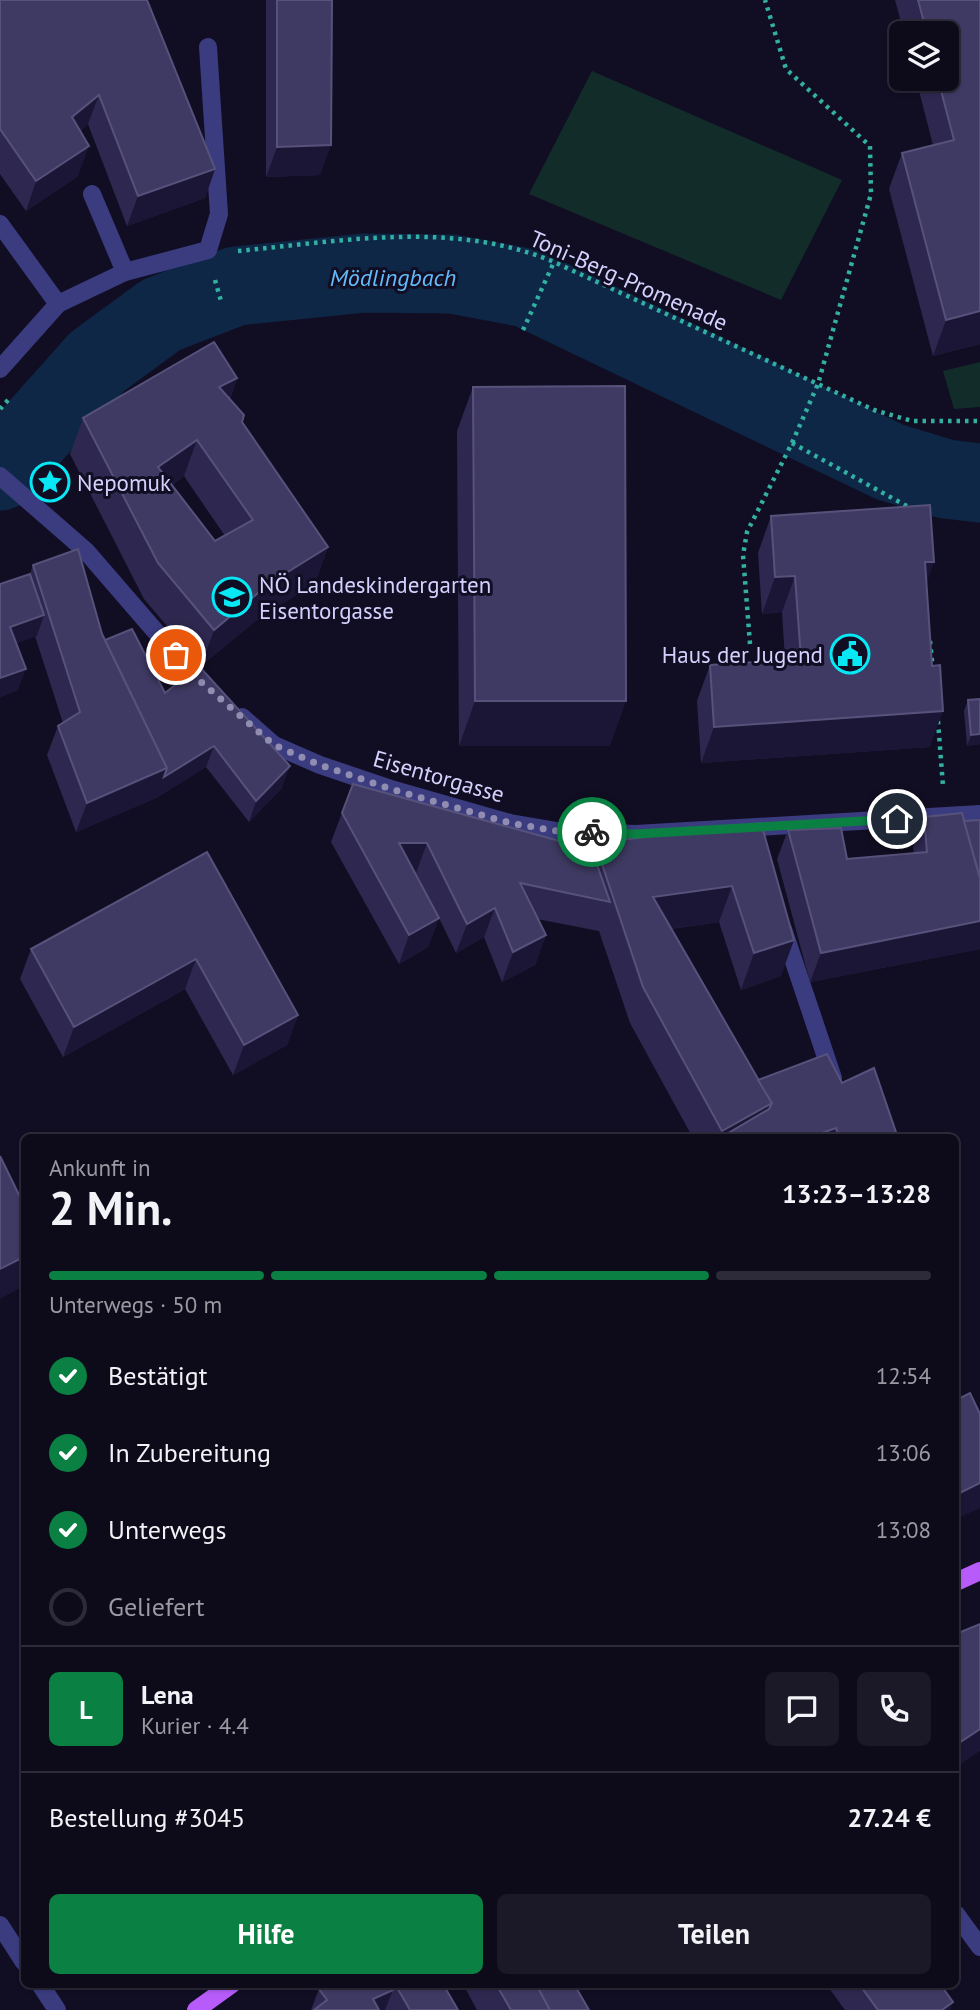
<!DOCTYPE html>
<html lang="de">
<meta charset="utf-8">
<style>
:root{--surface:#0d0a1a;--page:#1b1827;--text:#f1f3f6;--muted:#9a9aa2;--line:#2d2b39;--accent:#0b8043}
body{margin:0;font-family:"PT Sans",sans-serif;background:var(--page);color:var(--text);height:100vh;display:flex;flex-direction:column;font-size:26px;white-space:nowrap}
*{box-sizing:border-box;margin:0}
p{font-size:23px;color:var(--muted)}
.icon{flex:none;width:38px;height:38px;fill:none;stroke:currentColor;stroke-width:2;stroke-linecap:round;stroke-linejoin:round}
.map{position:relative;flex:1;overflow:hidden}
.side{position:absolute;left:21px;top:1134px;width:938px;height:854px;display:flex;flex-direction:column;background:var(--surface);border-radius:10px;box-shadow:0 2px 5px #0004,0 0 0 2px var(--line)}
.side>*{flex:none}
.fabs{position:absolute;left:889px;top:21px;display:grid;gap:14px}
.fabs a{display:grid;place-items:center;width:70px;height:70px;border-radius:10px;background:var(--surface);box-shadow:0 2px 5px #0004,0 0 0 2px var(--line);font-size:35px}
.pin{position:absolute;display:grid;place-items:center;width:60px;height:60px;color:#fff;margin:-30px;border:4px solid #fff;border-radius:50%;box-shadow:0 2px 7px #0007}
.courier{position:absolute;display:grid;place-items:center;width:70px;height:70px;margin:-35px;border:5px solid #0b8043;border-radius:50%;background:#fff;color:#222;box-shadow:0 2px 9px #0007}
.overview em{font-style:normal;font-weight:700}
.overview div{display:flex;flex-direction:column-reverse}
.overview{display:flex;align-items:center;justify-content:space-between;height:119px;padding:0 28px}
h1{font-size:46px;font-weight:700;line-height:52px}
.bar{display:grid;grid-template-columns:repeat(4,1fr);gap:10px 7px;align-content:center;height:84px;padding:0 28px}
.bar i{height:9px;border-radius:5px;background:var(--line)}
.bar .active{background:var(--accent)}
.bar p{grid-column:span 4}
.line{display:flex;align-items:center;gap:18px;padding:0 28px;border-top:2px solid var(--line)}
.line div{flex:1}
.round{display:grid;place-items:center;flex:none;width:74px;height:74px;border-radius:10px;background:var(--page)}
ol{padding:0 28px;list-style:none}
li{display:flex;align-items:center;gap:21px;height:77px}
li p{margin-inline-start:auto}
li .icon{padding:7px;border-radius:50%;background:var(--accent);color:#fff;stroke-width:4}
li:last-child{color:var(--muted)}
li i{width:38px;height:38px;border:4px solid var(--line);border-radius:50%}
.cta{display:flex;gap:14px;margin-top:auto;padding:14px 28px}
.cta a{flex:1;height:80px;border-radius:10px;background:var(--accent);color:#fff;font-size:28px;font-weight:700;line-height:80px;text-align:center}
.cta a+a{background:var(--page);color:var(--text)}
.map>svg:first-child{display:block}
</style>
<div class="map">
<svg width="980" height="2010" viewBox="0 0 980 2010">
<rect width="100%" height="100%" fill="#110e23"/>
<!-- green -->
<g fill="#122c2a">
<polygon points="592,71 842,180 781,300 529,194"/>
<polygon points="980,362 980,407 954,409 943,371"/>
</g>
<g fill="none" stroke-linecap="round" stroke-linejoin="round">
<!-- river -->
<polyline stroke="#0e2747" stroke-width="79" points="0,471 97,362 161,315 236,286 364,273 452,274 527,288 890,462 946,479 980,483"/>
<!-- path -->
<g stroke="#32b1a3" stroke-width="4.5" stroke-dasharray="3.5 5" stroke-linecap="butt">
<path d="M238 251C342 241 455 220 554 262L874 410 912 421H980"/>
<polyline points="215,280 221,301"/>
<polyline points="523,330 554,262"/>
<polyline points="0,409 9,399"/>
<polyline points="792,443 914,510"/>
<polyline points="930,641 933,671"/>
<polyline points="750,644 743,555 747,532 792,443 818,384 871,194 870,146 786,69 765,0"/>
<polyline points="938,721 943,786"/>
</g>
<!-- minor -->
<g stroke="#3b3c80" stroke-width="18">
<polyline points="92,194 125,272"/>
<polyline points="0,224 58,304"/>
<polyline points="0,369 58,304 125,272 208,250 219,214 208,47"/>
<polyline points="0,476 86,551 194,676 207,687"/>
<polyline points="242,717 274,745 320,765 394,790 510,823 557,831 636,834 980,814"/>
<polyline points="783,929 833,1078"/>
<polyline points="956,1914 980,1947"/>
<polyline points="0,1925 24,1962"/>
<polyline points="40,1984 57,2010"/>
</g>
<!-- major -->
<g stroke="#b75cfa" stroke-width="18">
<polyline points="956,1582 980,1571"/>
<polyline points="196,2010 232,1984"/>
</g>
</g>
<!-- wall -->
<g fill="#2e2850" fill-rule="evenodd">
<polygon points="0,0 215,169 205,198 127,226 88,124 80,131 78,176 26,211 0,174"/>
<polygon points="266,0 332,0 320,175 266,177"/>
<polygon points="895,0 980,0 980,344 933,356 889,189 902,153 933,145 916,79 947,79 947,33 904,33"/>
<path d="M237 378 230 399 242 422 328 547 315 583 257 620 201 666 144 599 70 454 83 418ZM184 476 225 536 215 541 172 485Z"/>
<polygon points="473,387 610,746 459,746 457,431"/>
<polygon points="771,516 926,583 930,747 701,763 697,701 710,665 785,660 782,612 762,614 758,553"/>
<polygon points="33,565 102,634 105,640 165,693 282,788 249,822 206,767 156,798 76,832 47,755 58,726 63,723 35,636 16,643 18,690 0,697 0,584 30,574"/>
<polygon points="968,700 980,744 967,746 964,711"/>
<path d="M342 813 592 850 595 843 761 823 781 976 741 990 719 922 671 929 758 1080 842 1083 898 1138H693L630 1023 599 931 537 919 546 935 535 965 502 982 484 937 456 953 439 918 428 947 399 964 331 842ZM415 873H416L434 909Z"/>
<polygon points="924,817 964,821 980,820 980,949 810,982 777,859 788,830 847,859 914,853 913,847"/>
<polygon points="207,852 298,1015 287,1045 233,1075 185,989 63,1057 20,979 31,949"/>
<polygon points="326,1984 443,1984 458,2010 311,2010 319,1989"/>
<polygon points="463,1984 574,1984 589,2010 477,2010"/>
<polygon points="826,1984 946,1984 944,1990 950,2010 845,2010"/>
</g>
<!-- shaded-wall -->
<g fill="#1b1636">
<polygon points="99,95 88,124 61,146 72,117"/>
<polygon points="331,145 320,175 266,177 277,147"/>
<polygon points="89,146 78,176 26,211 36,181"/>
<polygon points="215,169 205,198 127,226 138,196"/>
<polygon points="980,311 980,344 933,356 946,320"/>
<polygon points="237,378 224,414 219,387"/>
<polygon points="197,440 184,476 145,503 158,467"/>
<polygon points="328,547 315,583 257,620 201,666 214,630 270,583"/>
<polygon points="925,562 934,562 921,598"/>
<polygon points="795,576 782,612 762,614 775,577"/>
<polygon points="44,615 37,636 3,648 10,627"/>
<polygon points="26,669 18,690 0,697 0,678"/>
<polygon points="475,701 626,701 610,746 459,746"/>
<polygon points="943,711 930,747 701,763 714,727"/>
<polygon points="980,734 980,744 967,746 971,735"/>
<polygon points="214,746 206,767 156,798 76,832 87,803"/>
<polygon points="290,766 282,788 249,822 256,801"/>
<polygon points="399,843 427,843 416,873 388,872"/>
<polygon points="732,886 719,922 640,933 653,897"/>
<polygon points="495,908 484,937 456,953 467,924"/>
<polygon points="439,918 428,947 399,964 409,935"/>
<polygon points="980,920 980,949 810,982 821,953"/>
<polygon points="546,935 535,965 502,982 513,952"/>
<polygon points="794,940 781,976 741,990 754,953"/>
<polygon points="196,959 185,989 63,1057 74,1027"/>
<polygon points="298,1015 287,1045 233,1075 244,1045"/>
<polygon points="772,1103 759,1138 720,1138 722,1131"/>
<polygon points="836,1128 832,1138 808,1138"/>
<polygon points="24,1257 24,1286 0,1299 0,1269"/>
<polygon points="980,1483 980,1508 956,1519 956,1495"/>
<polygon points="980,1729 980,1751 956,1767 956,1745"/>
<polygon points="393,1990 385,2010 369,2010 373,1999"/>
<polygon points="953,2002 950,2010 942,2010"/>
</g>
<!-- building -->
<g fill="#3f3a63" stroke="#57527b" stroke-width="2" fill-rule="evenodd">
<polygon points="0,0 147,0 215,169 138,196 99,95 72,117 89,146 36,181 0,129"/>
<polygon points="277,0 332,0 331,145 277,147"/>
<polygon points="918,0 980,0 980,311 946,320 902,153 954,140 938,79 947,79 947,33 927,33"/>
<path d="M214 342 237 378 219 387 244 415 242 422 328 547 270 583 214 630 158 563 83 418ZM197 440 253 520 215 541 158 467Z"/>
<polygon points="625,386 626,701 475,701 473,387"/>
<polygon points="930,505 934,562 925,562 932,666 940,665 943,711 714,727 710,665 801,659 795,576 775,577 771,516"/>
<polygon points="78,549 102,634 167,768 87,803 58,726 80,712 33,565"/>
<polygon points="30,574 44,615 10,627 26,669 0,678 0,584"/>
<polygon points="132,629 165,693 199,666 290,766 256,801 214,746 164,777 167,768 105,640"/>
<polygon points="980,699 980,734 971,735 968,700"/>
<polygon points="353,784 592,850 610,902 520,883 546,935 513,952 495,908 467,924 427,843 399,843 439,918 409,935 342,813"/>
<polygon points="962,813 980,878 980,921 821,953 788,830 841,828 847,859 927,852 924,817"/>
<polygon points="980,820 980,878 964,821"/>
<polygon points="761,823 794,940 754,953 732,886 653,897 772,1103 722,1131 643,987 595,843"/>
<polygon points="207,852 298,1015 244,1045 196,959 74,1027 31,949"/>
<polygon points="827,1054 842,1083 874,1068 898,1138 840,1138 836,1128 808,1138 720,1138 769,1109 772,1103 758,1080"/>
<polygon points="0,1156 24,1205 24,1257 0,1269"/>
<polygon points="970,1393 980,1414 980,1483 956,1495 956,1400"/>
<polygon points="980,1624 980,1729 956,1745 956,1634"/>
<polygon points="326,1984 389,1984 393,1990 373,1999 379,2010 314,2010 327,2000 319,1989"/>
<polygon points="395,1984 443,1984 458,2010 410,2010"/>
<polygon points="496,1984 536,1984 550,2010 511,2010"/>
<polygon points="536,1984 574,1984 589,2010 550,2010"/>
<polygon points="859,1984 940,1984 953,2002 942,2010 878,2010"/>
</g>
<g fill="none" stroke-linecap="round" stroke-linejoin="round">
<!-- done -->
<polyline stroke="#908db1" stroke-width="7" stroke-dasharray="0 12.6" points="176,655 194,676 274,745 320,765 394,790 510,823 557,831 592,832"/>
<!-- route -->
<polyline stroke="#0b8043" stroke-width="9" points="592,832 636,834 897,819"/>
</g>
<!-- icons -->
<defs>
<symbol id="sight-ring" viewBox="-11 -11 22 22"><circle r="9.5" fill="#110e23" stroke="#07e8f4" stroke-width="1.5"/><path d="M0-6L1.8-2.2L6-1.7L2.9 1.2L3.7 5.4L0 3.3L-3.7 5.4L-2.9 1.2L-6-1.7L-1.8-2.2Z" fill="#07e8f4"/></symbol>
<symbol id="school-ring" viewBox="-11 -11 22 22"><circle r="9.5" fill="#110e23" stroke="#07e8f4" stroke-width="1.5"/><path d="M0-5L7-2L0 1L-7-2ZM-4 1L0 2.5L4 1V4Q0 6-4 4Z" fill="#07e8f4"/></symbol>
<symbol id="civic-ring" viewBox="-11 -11 22 22"><circle r="9.5" fill="#110e23" stroke="#07e8f4" stroke-width="1.5"/><path d="M-.6-6.5H3V-4.5H.6V-3L4-1V1h2V6H-6V1h2V-1L-.6-3ZM-1.2 2.5V6h2.4V2.5Z" fill="#07e8f4"/></symbol>
</defs>
<g fill-rule="evenodd">
<use href="#sight-ring" x="28" y="460" width="44" height="44"/>
<use href="#school-ring" x="210" y="575" width="44" height="44"/>
<use href="#civic-ring" x="828" y="632" width="44" height="44"/>
</g>
<g text-anchor="middle" dominant-baseline="central" stroke-width="6" stroke-linejoin="round" paint-order="stroke">
<!-- street labels -->
<g font-size="23" fill="#d4d1fe" stroke="#110e23">
<text transform="translate(629 280) rotate(24)">Toni-Berg-Promenade</text>
<text transform="translate(439 776) rotate(16)">Eisentorgasse</text>
</g>
<!-- poi labels -->
<g font-size="23" fill="#d4d1fe" stroke="#110e23" text-anchor="start">
<text x="77" y="482">Nepomuk</text>
<text x="259" y="584">NÖ Landeskindergarten<tspan x="259" dy="26">Eisentorgasse</tspan></text>
<text x="823" y="654" text-anchor="end">Haus der Jugend</text>
</g>
<!-- water labels -->
<g font-size="24" font-style="italic" fill="#62bcfb" stroke="#110e23">
<text x="393" y="277">Mödlingbach</text>
</g>
</g>
</svg>
<div class="fabs">
<a><svg class="icon" aria-label="layers" viewBox="0 0 24 24"><path d="M12 4l9 5-9 5-9-5zM3 14l9 5 9-5"/></svg></a>
</div>
<div class="pin" style="left:176px;top:655px;background:#ea580c"><svg class="icon" aria-label="bag" viewBox="0 0 24 24"><path d="M5 8h14l-1 12H6zM9 8a3 3 0 0 1 6 0"/></svg></div>
<div class="pin" style="left:897px;top:819px;background:#1f2937"><svg class="icon" aria-label="home" viewBox="0 0 24 24"><path d="M3 11l9-7 9 7M6 9v11h12V9"/></svg></div>
<div class="courier" style="left:592px;top:832px"><svg class="icon" aria-label="bike" viewBox="0 0 24 24"><circle cx="6" cy="16" r="4"/><circle cx="18" cy="16" r="4"/><path d="M6 16l4-8h5l3 8M10 8l3 8H6M13 5h3"/></svg></div>
<section class="side">
<div class="overview"><div><h1>2 Min.</h1><p>Ankunft in</p></div><em>13:23–13:28</em></div>
<div class="bar"><i class="active"></i><i class="active"></i><i class="active"></i><i></i><p>Unterwegs · 50 m</p></div>
<ol>
<li><svg class="icon" aria-label="check" viewBox="0 0 24 24"><path d="M5 12l5 5 9-10"/></svg>Bestätigt<p>12:54</p></li>
<li><svg class="icon" aria-label="check" viewBox="0 0 24 24"><path d="M5 12l5 5 9-10"/></svg>In Zubereitung<p>13:06</p></li>
<li><svg class="icon" aria-label="check" viewBox="0 0 24 24"><path d="M5 12l5 5 9-10"/></svg>Unterwegs<p>13:08</p></li>
<li><i></i>Geliefert</li>
</ol>
<div class="line" style="height:126px"><b class="round" style="background:var(--accent);color:#fff">L</b><div><b>Lena</b><p>Kurier · 4.4</p></div><a class="round"><svg class="icon" aria-label="chat" viewBox="0 0 24 24"><path d="M4 5h16v11H9l-5 4z"/></svg></a><a class="round"><svg class="icon" aria-label="phone" viewBox="0 0 24 24"><path d="M5 4h4l2 5-3 2q2 4 5 5l2-3 5 2v4C11 20 4 13 5 4z"/></svg></a></div>
<div class="line" style="height:91px"><div>Bestellung #3045</div><b>27.24 €</b></div>
<div class="cta"><a>Hilfe</a><a>Teilen</a></div>
</section>
</div>
